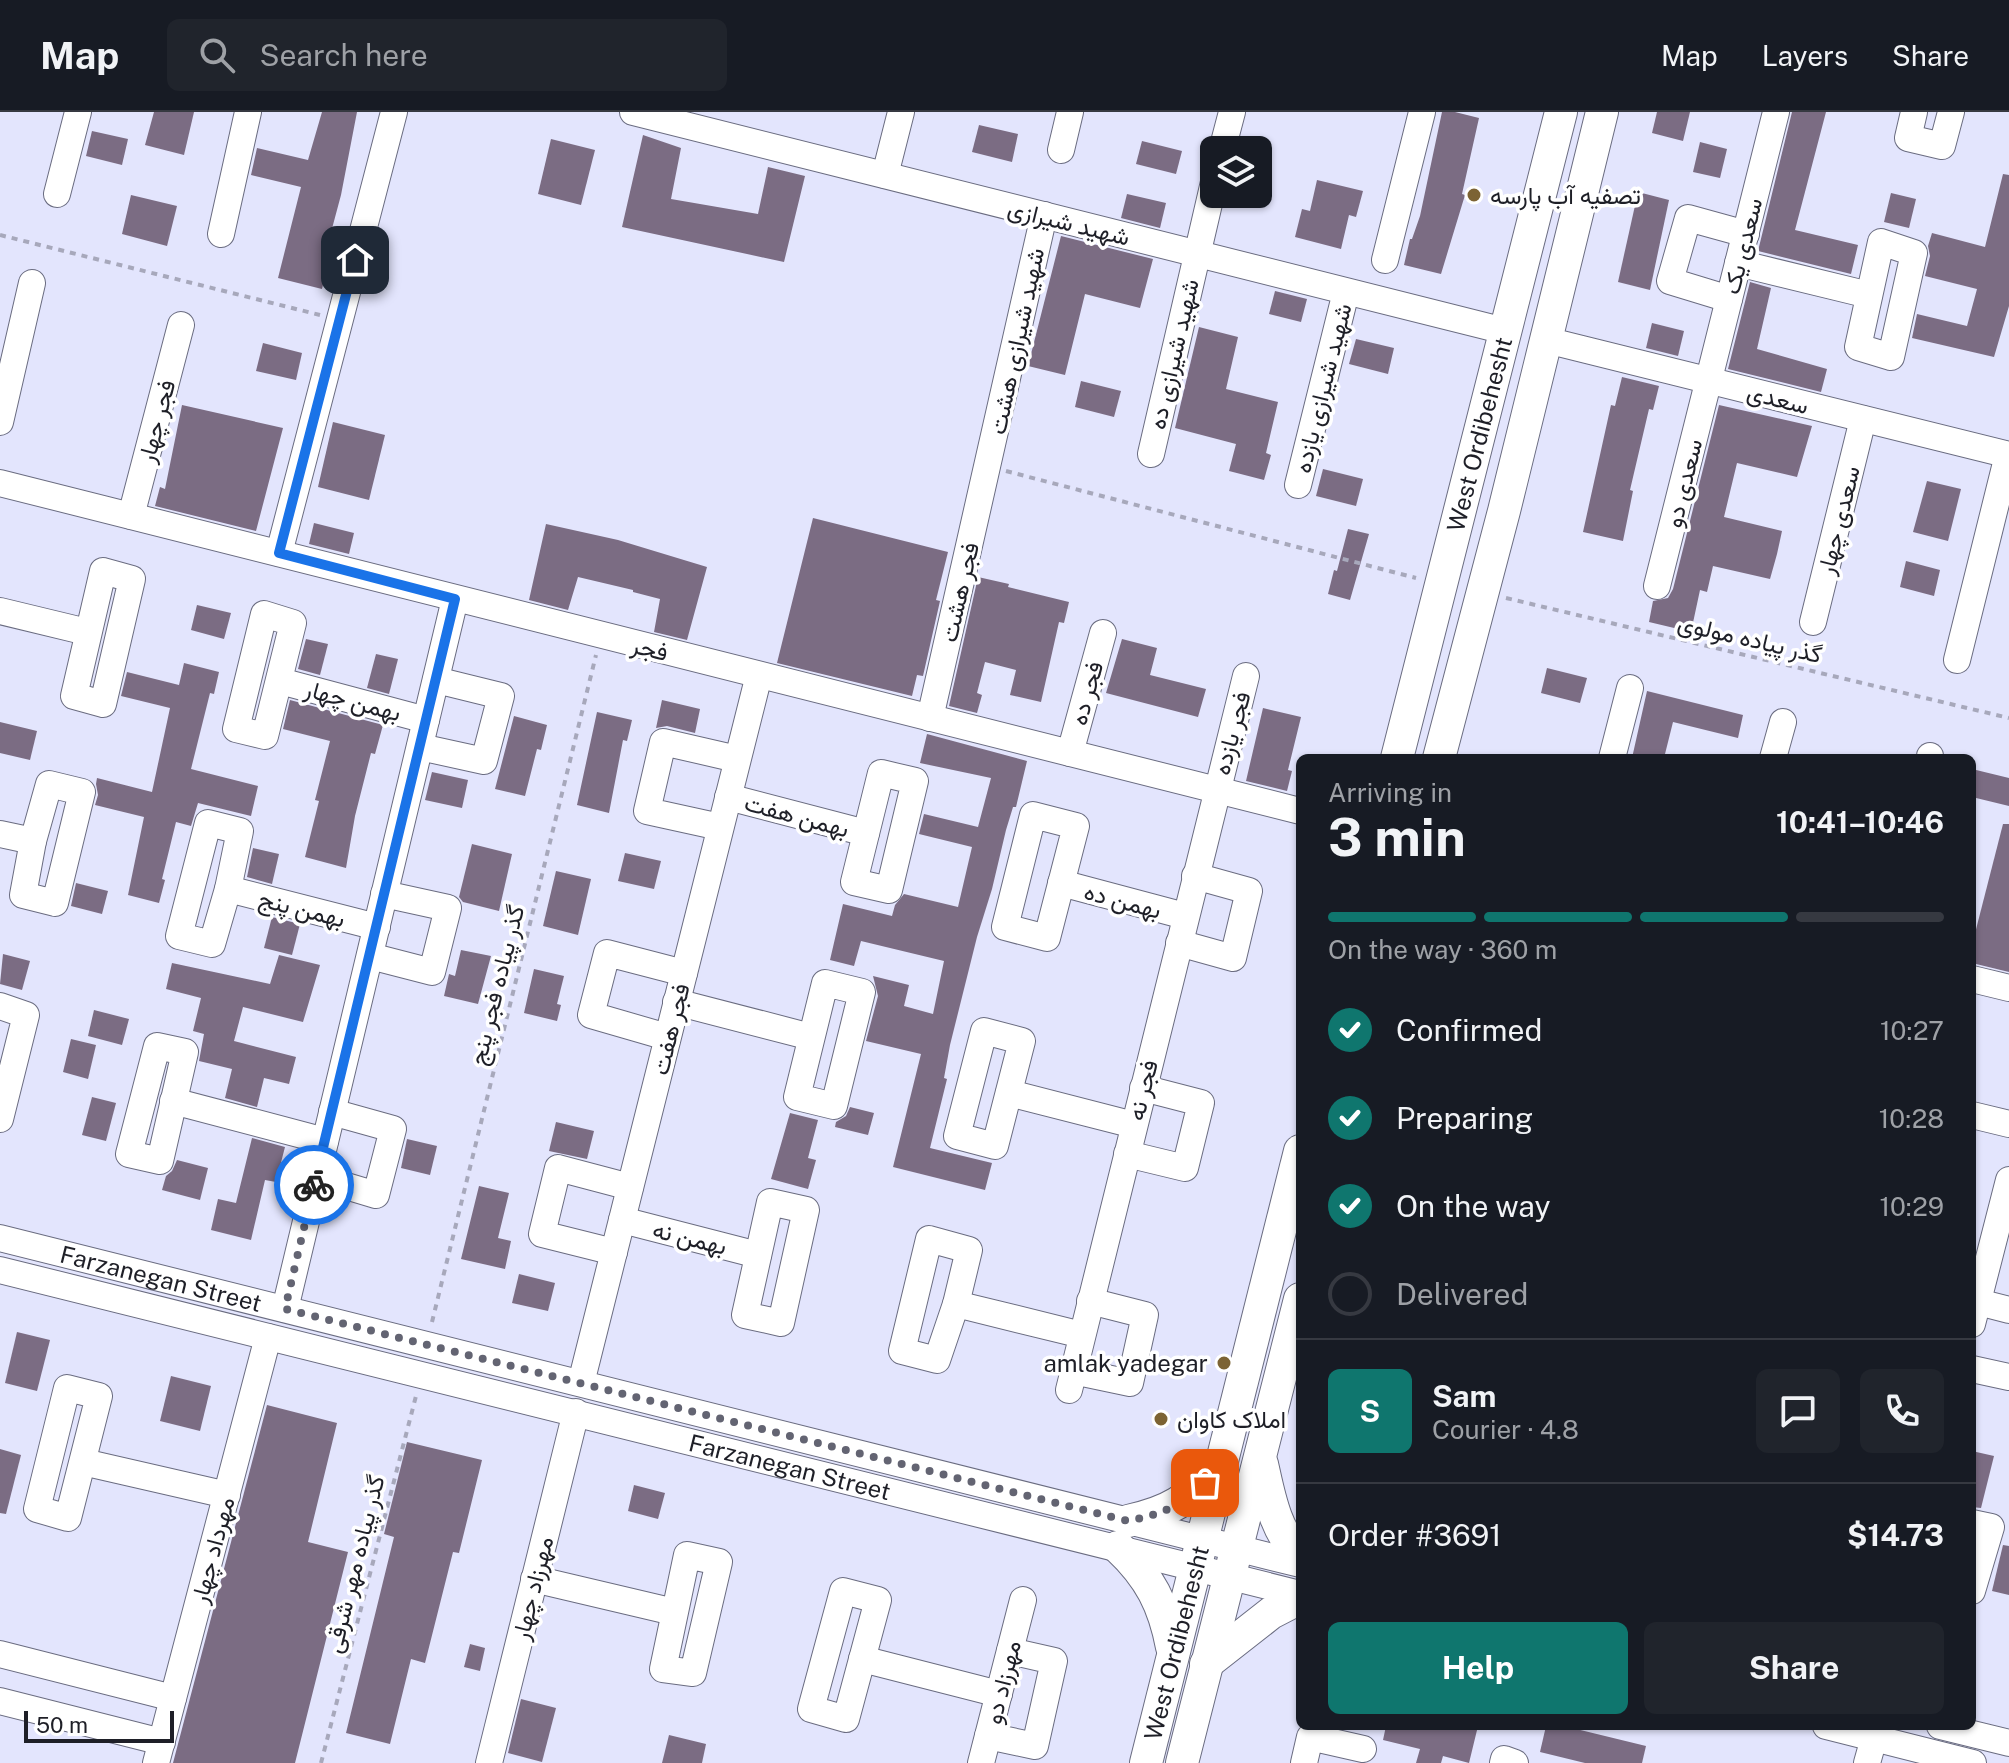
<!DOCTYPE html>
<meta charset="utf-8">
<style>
:root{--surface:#171b24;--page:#20242c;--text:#f1f3f6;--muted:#9ea1a6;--line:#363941;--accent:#0f766e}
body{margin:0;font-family:"Public Sans",Vazirmatn,sans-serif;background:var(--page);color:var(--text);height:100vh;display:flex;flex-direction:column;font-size:30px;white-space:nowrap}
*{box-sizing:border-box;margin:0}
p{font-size:26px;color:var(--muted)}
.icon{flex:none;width:44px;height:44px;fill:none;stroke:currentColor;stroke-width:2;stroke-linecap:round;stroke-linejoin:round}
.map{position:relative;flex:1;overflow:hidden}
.drawer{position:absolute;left:1296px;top:642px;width:680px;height:976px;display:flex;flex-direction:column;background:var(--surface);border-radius:12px;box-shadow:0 2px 6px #0004}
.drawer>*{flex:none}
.controls{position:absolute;left:1200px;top:24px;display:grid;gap:16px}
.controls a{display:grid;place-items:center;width:72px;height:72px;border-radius:12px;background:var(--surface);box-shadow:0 2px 6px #0004;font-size:40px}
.scale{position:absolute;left:24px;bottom:20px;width:150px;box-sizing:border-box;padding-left:8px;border:4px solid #1e1f27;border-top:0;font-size:22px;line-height:28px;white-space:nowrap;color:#1e1f27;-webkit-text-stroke:6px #fff;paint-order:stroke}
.pin{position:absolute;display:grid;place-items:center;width:68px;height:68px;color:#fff;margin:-34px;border-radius:16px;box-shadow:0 4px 12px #0006}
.courier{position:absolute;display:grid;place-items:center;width:80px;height:80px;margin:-40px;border:6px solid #1a73e8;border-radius:50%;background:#fff;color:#222;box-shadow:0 2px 10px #0007}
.head em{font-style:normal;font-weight:700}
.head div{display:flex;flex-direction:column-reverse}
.head{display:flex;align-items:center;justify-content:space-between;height:136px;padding:0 32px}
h1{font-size:52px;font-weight:700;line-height:60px}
.bar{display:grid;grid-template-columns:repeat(4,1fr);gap:12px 8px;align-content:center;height:96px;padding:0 32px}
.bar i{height:10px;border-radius:6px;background:var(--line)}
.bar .active{background:var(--accent)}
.bar p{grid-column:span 4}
.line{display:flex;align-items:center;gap:20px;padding:0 32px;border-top:2px solid var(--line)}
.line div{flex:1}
.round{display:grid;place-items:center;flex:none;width:84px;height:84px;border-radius:12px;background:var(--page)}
ol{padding:0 32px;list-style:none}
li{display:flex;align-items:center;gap:24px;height:88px}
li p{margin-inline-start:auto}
li .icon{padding:8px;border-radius:50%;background:var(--accent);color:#fff;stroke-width:4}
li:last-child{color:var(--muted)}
li i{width:44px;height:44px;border:4px solid var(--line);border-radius:50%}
.action{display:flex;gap:16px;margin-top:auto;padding:16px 32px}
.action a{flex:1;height:92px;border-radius:12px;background:var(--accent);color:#fff;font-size:32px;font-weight:700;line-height:92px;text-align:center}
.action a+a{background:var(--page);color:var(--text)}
header{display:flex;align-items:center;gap:48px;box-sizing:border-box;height:112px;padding:0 40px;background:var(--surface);border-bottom:2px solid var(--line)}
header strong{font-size:38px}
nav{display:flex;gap:44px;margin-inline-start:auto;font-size:28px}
.search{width:560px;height:72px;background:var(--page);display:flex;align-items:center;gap:20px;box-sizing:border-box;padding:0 28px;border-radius:12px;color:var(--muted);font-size:30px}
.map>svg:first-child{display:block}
</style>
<header>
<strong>Map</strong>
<div class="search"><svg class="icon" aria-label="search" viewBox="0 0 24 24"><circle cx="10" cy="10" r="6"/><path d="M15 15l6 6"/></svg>Search here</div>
<nav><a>Map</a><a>Layers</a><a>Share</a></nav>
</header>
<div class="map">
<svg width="2009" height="1651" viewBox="0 0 2009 1651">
<rect width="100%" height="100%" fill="#e3e5fd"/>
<!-- building -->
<g fill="#7b6c83">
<polygon points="154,0 194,0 184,43 145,33"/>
<polygon points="322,0 357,0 341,83 326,139 331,140 322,177 278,166 301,75 251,63 257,36 308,48"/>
<polygon points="1442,0 1455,0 1479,6 1462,82 1465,83 1441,162 1404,153 1410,127 1412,127 1420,104"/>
<polygon points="1657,0 1690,0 1683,29 1652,21"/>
<polygon points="1792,0 1826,0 1795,118 1858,133 1851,162 1758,139"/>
<polygon points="979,13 1018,22 1012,50 972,40"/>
<polygon points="92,19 128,27 122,53 86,44"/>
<polygon points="643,23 681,36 671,87 758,102 768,55 805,64 784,150 622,115"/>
<polygon points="551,27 595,38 581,93 538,82"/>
<polygon points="1142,29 1182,39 1176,62 1136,52"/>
<polygon points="1700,30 1727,37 1720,66 1693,60"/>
<polygon points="2003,62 2009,63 2009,194 1994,245 1912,226 1917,202 1967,214 1977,177 1925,164 1930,144 1928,134 1932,121 1985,135"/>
<polygon points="1317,68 1363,79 1356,105 1349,103 1341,137 1295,125 1302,97 1310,99"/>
<polygon points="1638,80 1669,88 1650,178 1618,170"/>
<polygon points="1891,81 1916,87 1909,116 1884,110"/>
<polygon points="1127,82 1166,91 1160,116 1121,106"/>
<polygon points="131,83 177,94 167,134 122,122"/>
<polygon points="1061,124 1153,147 1140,196 1085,182 1065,263 1028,254"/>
<polygon points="1750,170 1771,176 1757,237 1827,257 1821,280 1728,257"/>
<polygon points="1275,179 1307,187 1301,210 1269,202"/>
<polygon points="1652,211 1684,219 1678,244 1646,236"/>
<polygon points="1199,215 1238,225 1226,277 1278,290 1266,341 1271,343 1264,368 1229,359 1236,332 1175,316"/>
<polygon points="1356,227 1394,236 1388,262 1349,252"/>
<polygon points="263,231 302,241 296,268 256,259"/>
<polygon points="1622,265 1659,274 1653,298 1649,297 1630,378 1633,379 1623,429 1583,420 1611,293 1615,294"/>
<polygon points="1081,269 1121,279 1114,305 1075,295"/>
<polygon points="182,293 283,316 256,419 155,394 160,375 165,377"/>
<polygon points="1719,293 1812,314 1797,365 1737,351 1724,405 1782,419 1777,442 1770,467 1713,454 1707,480 1700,478 1691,520 1649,510 1653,489 1668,486 1673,477"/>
<polygon points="333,310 385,323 369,388 318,375"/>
<polygon points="1323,357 1363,367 1356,394 1316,384"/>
<polygon points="1927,369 1961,377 1948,429 1913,420"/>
<polygon points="813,406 948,440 936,488 940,489 923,564 917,563 912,584 777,551"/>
<polygon points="314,411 354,421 349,442 309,432"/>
<polygon points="546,412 618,428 707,455 687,528 654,520 660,487 633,480 633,478 578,465 568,498 529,488"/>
<polygon points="1348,417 1369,422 1350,488 1328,482 1334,458 1337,459"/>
<polygon points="1906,449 1940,458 1934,484 1900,475"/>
<polygon points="978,465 1009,472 1008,475 1069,490 1064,511 1059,510 1041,590 1010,583 1016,558 985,550 977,581 982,583 977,601 949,594"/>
<polygon points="197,493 231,501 224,527 191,518"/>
<polygon points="306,527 328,532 320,563 298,557"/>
<polygon points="1122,527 1157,536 1150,563 1206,577 1198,605 1106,581"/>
<polygon points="376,542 398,547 389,582 367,576"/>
<polygon points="184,551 219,560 214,582 210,581 191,657 258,674 251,704 198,691 191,714 176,710 162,767 165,768 159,791 128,783 144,705 95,693 98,683 96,672 97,666 152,680 170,596 121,584 127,560 179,573"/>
<polygon points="1547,556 1587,566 1580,591 1541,581"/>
<polygon points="1647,579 1743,603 1738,626 1673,610 1664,646 1632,646"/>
<polygon points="290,588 383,613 375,642 371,641 355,704 346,756 305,745 319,689 315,688 330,629 283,617"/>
<polygon points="662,588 700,597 695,621 667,614 656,616"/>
<polygon points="1263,596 1301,605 1288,658 1292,659 1287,679 1246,669"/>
<polygon points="597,600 632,608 627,629 623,628 609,701 577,693"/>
<polygon points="514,604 547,613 541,638 537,637 525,684 495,677"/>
<polygon points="0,610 37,619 30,648 0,641"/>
<polygon points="927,622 1027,649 1016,695 1013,695 1006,718 992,777 977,825 950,933 944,966 947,967 930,1036 992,1051 985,1078 893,1055 921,942 866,929 878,884 873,864 909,873 904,894 933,902 944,849 861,829 854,854 830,848 843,792 892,804 895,793 904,782 958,795 972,735 919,722 924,702 978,715 991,666 920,651"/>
<polygon points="1972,657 2009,666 2009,694 1972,685"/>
<polygon points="432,660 468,668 462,696 425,688"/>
<polygon points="2003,712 2009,712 2009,860 1972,851 1972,833"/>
<polygon points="472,732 512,742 499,799 463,790 459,785"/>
<polygon points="253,736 279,742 272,772 247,765"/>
<polygon points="625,741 661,749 654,777 618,769"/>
<polygon points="556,759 591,767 578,823 543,814"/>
<polygon points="76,771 108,779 102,802 71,794"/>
<polygon points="272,805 300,812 292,843 264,836"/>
<polygon points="461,838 491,844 478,892 444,884 449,862 455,864"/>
<polygon points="3,842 30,849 22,878 0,872"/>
<polygon points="279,843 320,853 303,910 243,895 234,929 296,945 289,972 264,966 257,995 225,986 232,957 199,949 204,922 193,919 201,886 166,877 172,851 270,872"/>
<polygon points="534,857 564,864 557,892 561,893 557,909 524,901"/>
<polygon points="94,898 129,907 122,933 88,924"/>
<polygon points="71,927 96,933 88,967 63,960"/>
<polygon points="92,985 116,991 106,1029 82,1023"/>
<polygon points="850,995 874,1001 868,1023 835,1015 836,1010 846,1004"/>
<polygon points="790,1001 818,1008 808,1046 816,1048 808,1077 771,1067"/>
<polygon points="556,1010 594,1019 587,1047 549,1039"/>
<polygon points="252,1026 285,1035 276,1070 265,1068 251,1128 211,1118 218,1087 236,1091"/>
<polygon points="407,1027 437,1034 430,1063 401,1056"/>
<polygon points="177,1048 208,1056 200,1088 162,1078 166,1064 172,1059"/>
<polygon points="479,1074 509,1081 498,1126 511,1129 505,1157 461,1147"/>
<polygon points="519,1162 555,1171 548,1199 512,1191"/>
<polygon points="17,1220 50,1228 37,1279 5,1271"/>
<polygon points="171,1264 211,1274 200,1319 160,1309"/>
<polygon points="267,1293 337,1311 308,1430 348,1440 295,1651 173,1651"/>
<polygon points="407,1330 482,1348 459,1441 453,1440 425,1551 411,1547 390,1632 346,1621 394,1425 384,1422"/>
<polygon points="0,1337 21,1343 6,1402 0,1401"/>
<polygon points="1972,1339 1994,1344 1981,1396 1972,1395"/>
<polygon points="634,1373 665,1381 658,1407 628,1399"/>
<polygon points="2003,1433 2009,1434 2009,1483 1992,1479"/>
<polygon points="470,1532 485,1536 480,1559 464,1555"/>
<polygon points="521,1587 556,1596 542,1650 508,1641"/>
<polygon points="1386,1614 1478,1614 1469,1651 1443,1644 1441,1651 1416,1651 1420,1637 1383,1628"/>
<polygon points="1546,1614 1564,1614 1646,1634 1642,1651 1585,1651 1540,1640"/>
<polygon points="669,1623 706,1632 702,1651 662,1651"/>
</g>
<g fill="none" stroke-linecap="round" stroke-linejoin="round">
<defs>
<g id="minor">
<polyline points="633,0 1505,219"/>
<polyline points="1914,0 1908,26 1942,34 1951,0"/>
<polyline points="1061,38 1070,0"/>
<polyline points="1222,38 1232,0"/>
<polyline points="885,63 901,0"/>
<polyline points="57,82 78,0"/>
<polyline points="221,122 248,0"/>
<polygon points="1881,130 1914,141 1891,245 1858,235"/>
<polyline points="1385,148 1422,0"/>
<polyline points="1738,151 1869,183"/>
<polyline points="1729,187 1670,169 1688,106 1746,122"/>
<polyline points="1546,228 2009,343"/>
<polyline points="0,310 32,171"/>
<polyline points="1151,342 1214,70"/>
<polyline points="0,371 1300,699"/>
<polyline points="1298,373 1346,180"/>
<polyline points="131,404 181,213"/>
<polyline points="279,441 394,0"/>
<polygon points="103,459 132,467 103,592 74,584"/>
<polyline points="1657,474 1776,0"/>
<polyline points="0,499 87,520"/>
<polygon points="264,502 293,511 265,624 236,617"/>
<polyline points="1813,510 1863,307"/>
<polyline points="1957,548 2008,343"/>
<polyline points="280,569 426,608"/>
<polyline points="930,606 1044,103"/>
<polyline points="420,635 484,649 501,584 436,568"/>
<polyline points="1070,641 1103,521"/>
<polyline points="1612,646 1630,576"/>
<polyline points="1773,646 1783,610"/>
<polyline points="1930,646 1930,644"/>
<polygon points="881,661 915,669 889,778 854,770"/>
<polygon points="49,672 82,680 55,791 23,783 33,729"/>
<polyline points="728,685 866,721"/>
<polygon points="1033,703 1076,714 1047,826 1005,815"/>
<polygon points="208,711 240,719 228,777 212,832 179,824"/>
<polyline points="720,715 647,699 663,630 737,647"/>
<polyline points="0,722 33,729"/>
<polyline points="1061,771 1185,804"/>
<polyline points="228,777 377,815"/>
<polyline points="1179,831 1233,846 1249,779 1195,764"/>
<polyline points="370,844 432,860 448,796 384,782"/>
<polyline points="1972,867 2009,876"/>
<polygon points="825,871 862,880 834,994 797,985"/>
<polyline points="676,890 811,925"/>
<polyline points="0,894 26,903 0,1007"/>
<polygon points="984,919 1022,929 995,1034 957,1024"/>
<polyline points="667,925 591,903 607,841 684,861"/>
<polygon points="157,934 185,940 160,1049 129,1042"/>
<polyline points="1009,981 1134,1013"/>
<polyline points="173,989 325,1029"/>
<polyline points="1972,1003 2009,1012"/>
<polyline points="1127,1042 1185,1056 1201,991 1143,976"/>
<polyline points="316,1065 376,1083 393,1017 332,1000"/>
<polygon points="770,1090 806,1098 781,1211 745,1203"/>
<polyline points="622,1108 758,1143"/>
<path id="s1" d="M0 1126 1300 1452"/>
<polygon points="929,1127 969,1138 956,1192 937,1248 902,1239"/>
<polyline points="614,1140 542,1122 558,1056 630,1075"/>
<path id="s2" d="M0 1158 1300 1482"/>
<polyline points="1978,1190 2009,1198"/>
<polyline points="956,1192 1082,1223"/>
<polyline points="285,1197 455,487"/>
<polyline points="1972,1212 2009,1068"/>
<polyline points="1972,1257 2009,1265"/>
<polyline points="1073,1259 1130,1271 1145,1203 1090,1189"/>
<polyline points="581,1271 759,563"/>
<polygon points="67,1276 99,1284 68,1406 37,1397"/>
<polyline points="1069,1278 1246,564"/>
<polyline points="83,1350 227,1383"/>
<polyline points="1972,1411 1991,1415 1972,1479"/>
<polygon points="687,1443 719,1450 693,1561 663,1557"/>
<polyline points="534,1467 674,1500"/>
<polygon points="843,1479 878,1488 846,1607 811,1597"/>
<polyline points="0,1542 173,1586"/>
<polyline points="862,1547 999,1582"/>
<polyline points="0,1589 162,1630"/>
<polyline points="1826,1614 1973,1651"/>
<polyline points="1940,1614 2009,1631"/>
<polyline points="988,1624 1035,1634 1054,1549 1010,1539"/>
<polyline points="156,1651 268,1225"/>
<polyline points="489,1651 576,1300"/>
<polyline points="981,1651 1023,1488"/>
<polyline points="1304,1651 1310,1625 1363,1637"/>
<polyline points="1503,1651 1504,1647 1515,1651"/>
<polyline points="1867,1651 1874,1626"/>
</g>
<g id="major">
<path id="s3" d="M1397 646 1561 0"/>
<polyline points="1439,646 1504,399 1602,0"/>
<path d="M1262 1352C1269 1383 1275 1420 1300 1443"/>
<path d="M1128 1409C1174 1399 1186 1387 1220 1356"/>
<path d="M1118 1435C1150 1465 1164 1493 1172 1535"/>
<polyline points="1206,1552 1271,1501 1300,1486"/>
<path id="s4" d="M1146 1651 1300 1039"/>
<polyline points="1182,1651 1300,1187"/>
</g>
</defs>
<!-- minor casing -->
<use href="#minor" stroke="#6a6c80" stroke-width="28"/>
<!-- major casing -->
<use href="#major" stroke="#6a6c80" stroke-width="34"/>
<!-- path -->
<g stroke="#a7a8bb" stroke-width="4" stroke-dasharray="6 6" stroke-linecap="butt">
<polyline points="0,123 320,203"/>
<polyline points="1006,359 1416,466"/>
<polyline points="1506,486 2009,606"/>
<polyline points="432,1210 596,543"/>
<polyline points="321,1651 416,1284"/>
</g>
<!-- minor -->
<use href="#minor" stroke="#fff" stroke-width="26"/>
<!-- major -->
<use href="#major" stroke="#fff" stroke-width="32"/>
</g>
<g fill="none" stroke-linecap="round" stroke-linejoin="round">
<!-- done -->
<path stroke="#636472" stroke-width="8" stroke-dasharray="0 14.4" d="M314 1073 285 1197 1128 1409C1164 1401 1177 1396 1205 1371"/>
<!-- route -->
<polyline stroke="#1a73e8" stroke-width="10" points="314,1073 455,487 279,441 355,148"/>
</g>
<!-- markers -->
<g fill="#7c6334" stroke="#fff" stroke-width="3">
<circle cx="1474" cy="83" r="8"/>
<circle cx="1224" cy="1251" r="8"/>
<circle cx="1161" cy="1307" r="8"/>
</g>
<g text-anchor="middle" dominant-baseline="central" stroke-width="7" stroke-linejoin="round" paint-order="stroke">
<!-- poi labels -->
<g font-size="24" fill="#1e1f27" stroke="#fff" text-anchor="start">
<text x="1490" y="83">تصفیه آب پارسه</text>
<text x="1208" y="1251" text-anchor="end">amlak yadegar</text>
<text x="1177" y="1307">املاک کاوان</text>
</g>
<!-- street labels -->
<g font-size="24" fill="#1e1f27" stroke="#fff">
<text transform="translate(1069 110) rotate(14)">شهید شیرازی</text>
<text transform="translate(1742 134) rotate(-76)">سعدی یک</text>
<text transform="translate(1016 229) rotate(-78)">شهید شیرازی هشت</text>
<text transform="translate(1173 242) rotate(-77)">شهید شیرازی ده</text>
<text transform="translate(1322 276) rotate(-76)">شهید شیرازی یازده</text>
<text transform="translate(1778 286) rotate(14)">سعدی</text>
<text transform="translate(156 309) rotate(-75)">فجر چهار</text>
<text stroke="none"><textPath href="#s3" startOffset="334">West Ordibehesht</textPath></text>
<text transform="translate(1683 371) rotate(-76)">سعدی دو</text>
<text transform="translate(1838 408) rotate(-76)">سعدی چهار</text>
<text transform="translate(959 480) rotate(-77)">فجر هشت</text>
<text transform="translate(1750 526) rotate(13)">گذر پیاده مولوی</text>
<text transform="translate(650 536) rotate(14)">فجر</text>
<text transform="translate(1086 581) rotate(-74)">فجر ده</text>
<text transform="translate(353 588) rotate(15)">بهمن چهار</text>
<text transform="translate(1231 621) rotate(-75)">فجر یازده</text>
<text transform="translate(797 703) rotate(15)">بهمن هفت</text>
<text transform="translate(1123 788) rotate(15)">بهمن ده</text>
<text transform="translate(302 796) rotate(14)">بهمن پنج</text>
<text transform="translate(496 873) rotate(-76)">گذر پیاده فجر پنج</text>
<text transform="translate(670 917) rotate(-76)">فجر هفت</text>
<text transform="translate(1142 978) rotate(-76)">فجر نه</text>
<text transform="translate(690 1125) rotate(14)">بهمن نه</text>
<text stroke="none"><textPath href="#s1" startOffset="166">Farzanegan Street</textPath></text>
<text stroke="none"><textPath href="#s2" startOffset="814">Farzanegan Street</textPath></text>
<text transform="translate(212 1438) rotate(-75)">مهرداد چهار</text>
<text transform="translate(354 1452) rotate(-76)">گذر پیاده مهر شرقی</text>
<text transform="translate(532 1476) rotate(-76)">مهرزاد چهار</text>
<text stroke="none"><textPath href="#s4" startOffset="124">West Ordibehesht</textPath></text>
<text transform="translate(1002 1570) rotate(-76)">مهرزاد دو</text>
</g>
</g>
</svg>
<div class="controls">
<a><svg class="icon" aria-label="layers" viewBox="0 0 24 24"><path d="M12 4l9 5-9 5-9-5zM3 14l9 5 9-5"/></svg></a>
</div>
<div class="scale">50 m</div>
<div class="pin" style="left:1205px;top:1371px;background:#ea580c"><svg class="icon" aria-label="bag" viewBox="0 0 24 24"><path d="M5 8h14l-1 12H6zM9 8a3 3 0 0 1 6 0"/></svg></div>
<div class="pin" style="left:355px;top:148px;background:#1f2937"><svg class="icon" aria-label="home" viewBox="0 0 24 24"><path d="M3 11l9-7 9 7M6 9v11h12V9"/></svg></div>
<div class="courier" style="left:314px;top:1073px"><svg class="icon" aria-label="bike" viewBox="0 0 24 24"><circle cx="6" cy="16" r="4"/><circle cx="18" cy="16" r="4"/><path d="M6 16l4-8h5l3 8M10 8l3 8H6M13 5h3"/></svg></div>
<section class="drawer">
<div class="head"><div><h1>3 min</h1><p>Arriving in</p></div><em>10:41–10:46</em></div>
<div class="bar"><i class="active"></i><i class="active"></i><i class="active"></i><i></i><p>On the way · 360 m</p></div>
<ol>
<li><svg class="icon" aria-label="check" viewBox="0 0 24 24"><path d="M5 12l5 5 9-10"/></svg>Confirmed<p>10:27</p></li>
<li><svg class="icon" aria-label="check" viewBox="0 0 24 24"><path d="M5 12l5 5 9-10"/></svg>Preparing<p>10:28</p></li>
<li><svg class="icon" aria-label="check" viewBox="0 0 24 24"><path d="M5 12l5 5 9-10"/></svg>On the way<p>10:29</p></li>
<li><i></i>Delivered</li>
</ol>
<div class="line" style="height:144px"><b class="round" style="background:var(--accent);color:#fff">S</b><div><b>Sam</b><p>Courier · 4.8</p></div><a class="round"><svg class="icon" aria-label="chat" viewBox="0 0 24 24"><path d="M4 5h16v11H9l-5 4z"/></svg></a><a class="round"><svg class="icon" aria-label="phone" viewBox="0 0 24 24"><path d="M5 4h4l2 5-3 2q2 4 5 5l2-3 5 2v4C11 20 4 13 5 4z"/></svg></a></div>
<div class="line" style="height:104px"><div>Order #3691</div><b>$14.73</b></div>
<div class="action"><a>Help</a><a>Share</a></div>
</section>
</div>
